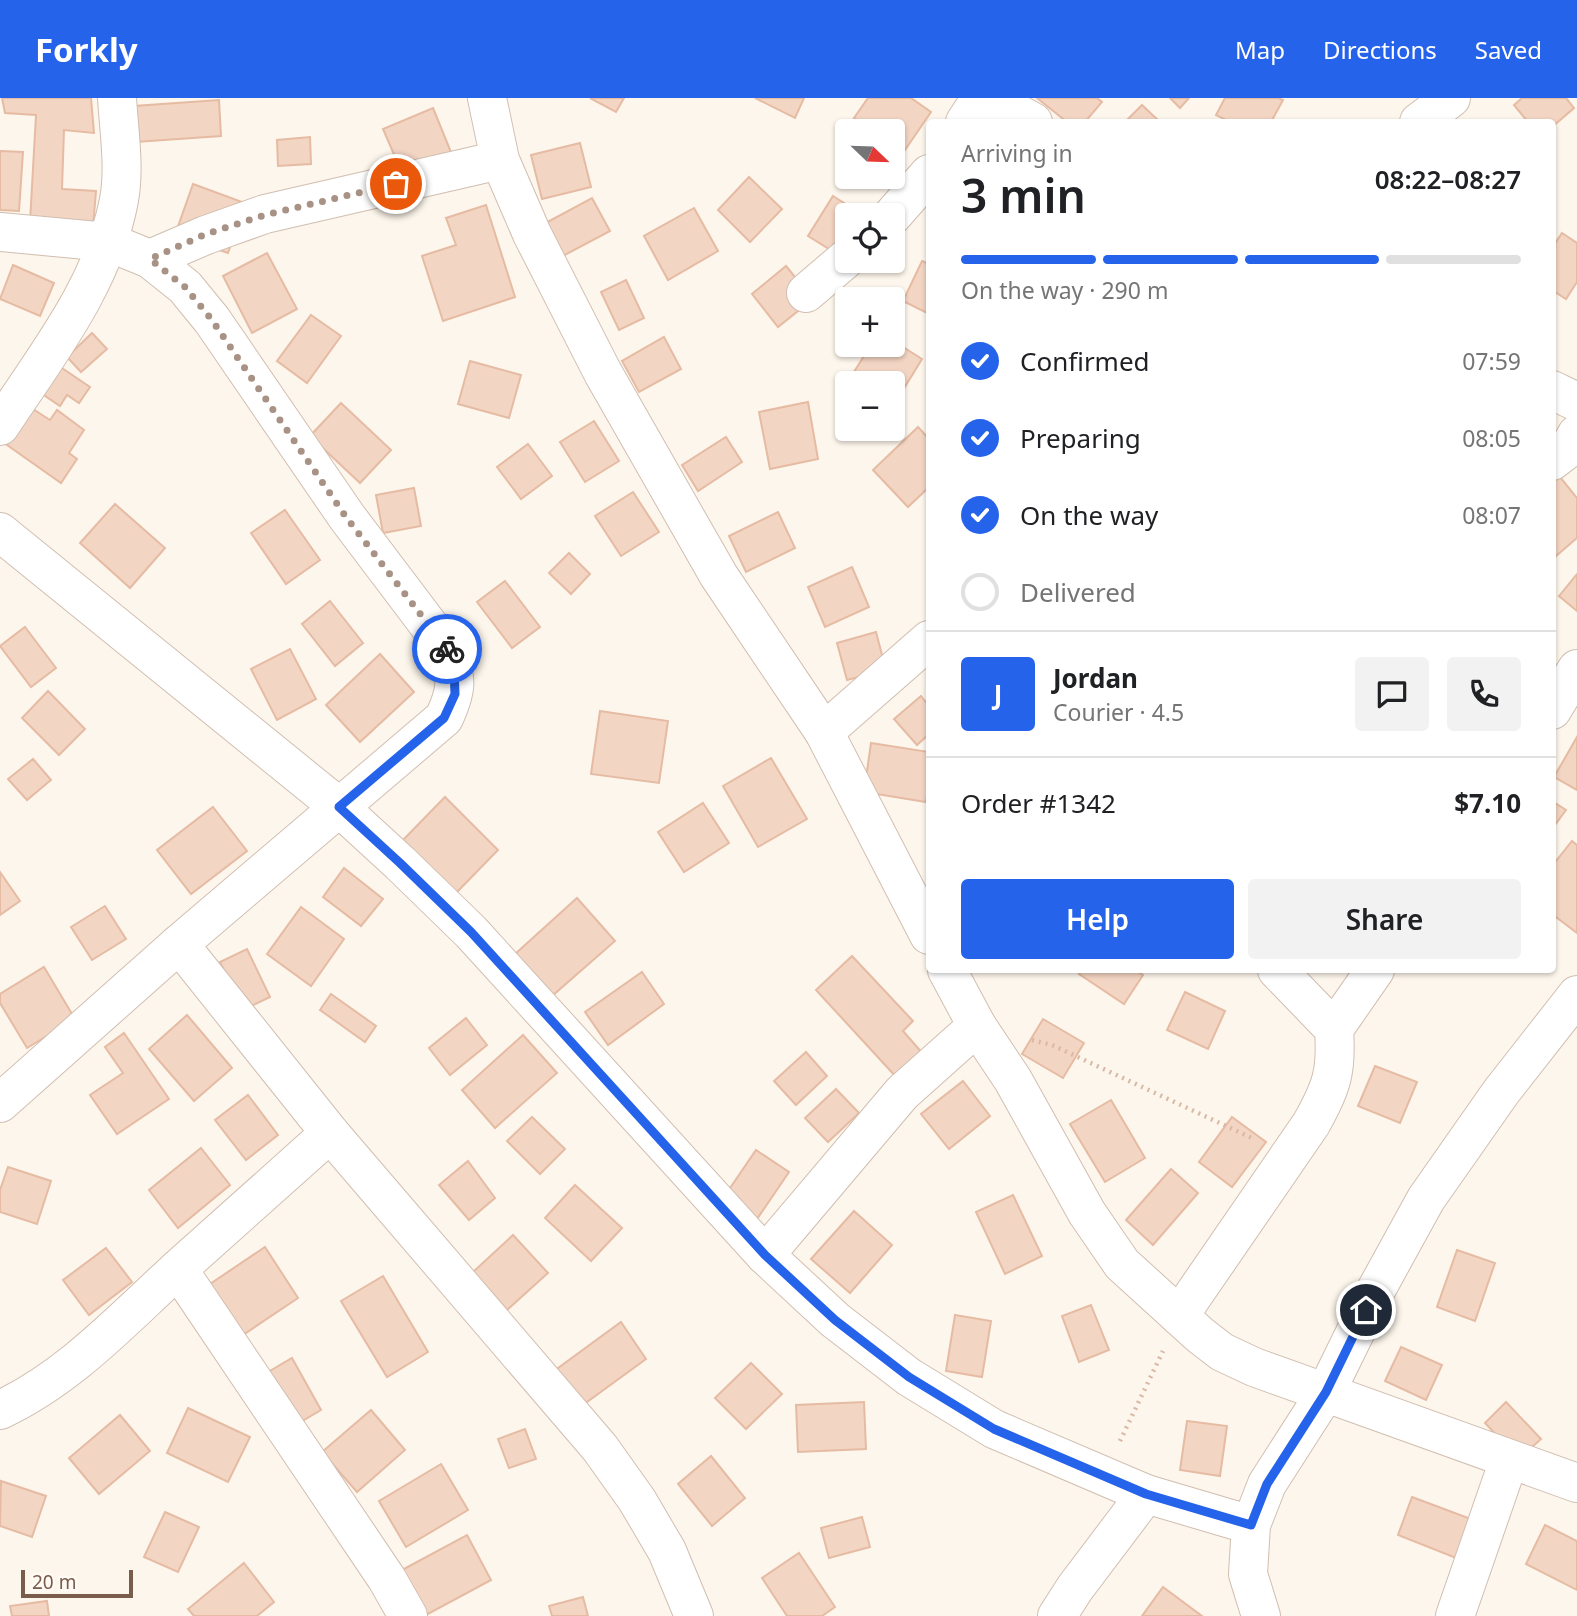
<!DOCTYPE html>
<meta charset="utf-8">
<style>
:root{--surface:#fff;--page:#f2f2f2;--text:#202124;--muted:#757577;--line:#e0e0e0;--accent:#2563eb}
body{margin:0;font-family:"Noto Sans",sans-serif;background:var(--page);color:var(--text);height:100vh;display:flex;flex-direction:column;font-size:26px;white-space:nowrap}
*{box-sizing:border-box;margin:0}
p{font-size:23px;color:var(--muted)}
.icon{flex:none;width:38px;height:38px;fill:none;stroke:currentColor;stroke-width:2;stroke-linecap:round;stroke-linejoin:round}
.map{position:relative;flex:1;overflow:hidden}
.details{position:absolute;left:926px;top:21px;width:630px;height:854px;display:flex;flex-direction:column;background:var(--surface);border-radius:7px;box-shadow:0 2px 5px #0004}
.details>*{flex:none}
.needle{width:46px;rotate:113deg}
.controls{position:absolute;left:835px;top:21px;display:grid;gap:14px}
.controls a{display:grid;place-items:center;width:70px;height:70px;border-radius:7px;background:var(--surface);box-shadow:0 2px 5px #0004;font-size:35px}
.scale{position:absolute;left:21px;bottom:18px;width:112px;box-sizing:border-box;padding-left:7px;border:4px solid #7a5c4d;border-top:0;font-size:19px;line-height:24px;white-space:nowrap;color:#7a5c4d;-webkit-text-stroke:5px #fffaf3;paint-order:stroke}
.pin{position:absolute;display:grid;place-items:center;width:60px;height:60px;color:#fff;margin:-30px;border:4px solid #fff;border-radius:50%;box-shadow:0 2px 7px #0007}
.courier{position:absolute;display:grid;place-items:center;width:70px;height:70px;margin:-35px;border:5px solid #2563eb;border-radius:50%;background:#fff;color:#222;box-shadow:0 2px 9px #0007}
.summary em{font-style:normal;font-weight:600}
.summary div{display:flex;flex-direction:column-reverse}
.summary{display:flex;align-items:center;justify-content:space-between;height:119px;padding:0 35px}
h1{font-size:46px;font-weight:600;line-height:52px}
.bar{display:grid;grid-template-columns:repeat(4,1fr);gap:10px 7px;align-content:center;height:84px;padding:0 35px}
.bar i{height:9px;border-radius:5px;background:var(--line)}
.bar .active{background:var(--accent)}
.bar p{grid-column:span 4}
.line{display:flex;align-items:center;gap:18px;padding:0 35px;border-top:2px solid var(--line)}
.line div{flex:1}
.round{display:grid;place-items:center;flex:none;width:74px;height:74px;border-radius:7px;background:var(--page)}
ol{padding:0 35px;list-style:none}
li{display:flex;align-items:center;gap:21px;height:77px}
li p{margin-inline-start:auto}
li .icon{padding:7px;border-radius:50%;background:var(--accent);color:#fff;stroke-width:4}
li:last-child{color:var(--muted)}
li i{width:38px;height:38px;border:4px solid var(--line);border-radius:50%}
.primary-button{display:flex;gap:14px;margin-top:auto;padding:14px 35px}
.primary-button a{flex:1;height:80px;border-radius:7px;background:var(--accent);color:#fff;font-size:28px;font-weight:600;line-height:80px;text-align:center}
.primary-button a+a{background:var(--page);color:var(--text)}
header{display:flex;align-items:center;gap:42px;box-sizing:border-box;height:98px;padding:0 35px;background:var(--accent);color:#fff}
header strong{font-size:33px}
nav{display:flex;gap:38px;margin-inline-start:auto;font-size:24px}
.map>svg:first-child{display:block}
</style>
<header>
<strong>Forkly</strong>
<nav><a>Map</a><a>Directions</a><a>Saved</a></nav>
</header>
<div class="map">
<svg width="1577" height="1518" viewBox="0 0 1577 1518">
<rect width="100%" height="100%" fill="#fdf6ec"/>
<!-- building -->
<g fill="#f3d5c3" stroke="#e6bba3" stroke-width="2">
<polygon points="2,0 91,0 94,35 64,32 62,91 96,93 93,129 30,124 36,17 5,15"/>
<polygon points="590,0 624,0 616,14"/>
<polygon points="755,0 804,0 795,20"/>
<polygon points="868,0 911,0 931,14 903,55 892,48 892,33 872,33 854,20"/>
<polygon points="1037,0 1097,0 1102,4 1085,24 1067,24"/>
<polygon points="1170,0 1189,0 1180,10"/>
<polygon points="1225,0 1278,0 1283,2 1271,24 1230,24 1216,17"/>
<polygon points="1522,0 1566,0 1574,10 1552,29 1552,24 1528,24 1514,7"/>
<polygon points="219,2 221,38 136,44 134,8"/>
<polygon points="1142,7 1160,24 1125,24"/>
<polygon points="433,10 457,69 408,89 383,31"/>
<polygon points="310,39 311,66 278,68 277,42"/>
<polygon points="580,45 591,89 542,101 531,57"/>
<polygon points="0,53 23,54 19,113 0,112"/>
<polygon points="749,79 782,111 750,144 718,112"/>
<polygon points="193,86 245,105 228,155 175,137"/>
<polygon points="833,98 863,117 847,117 847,157 845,161 808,138"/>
<polygon points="592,100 610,133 559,160 542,127"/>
<polygon points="486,107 515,199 443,223 422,158 456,147 446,120"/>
<polygon points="694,110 718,153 668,182 644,138"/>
<polygon points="1562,135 1577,145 1577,184 1566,201 1552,192 1552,150"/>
<polygon points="267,155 297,211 252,235 223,178"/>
<polygon points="922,163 929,166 929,216 903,203"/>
<polygon points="13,167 54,185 40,218 0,201"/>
<polygon points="786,168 813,201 778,229 752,196"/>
<polygon points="626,182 644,220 619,232 601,194"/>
<polygon points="311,217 341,238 307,285 277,263"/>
<polygon points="92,235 107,251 81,274 67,259"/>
<polygon points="664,239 681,271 639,294 622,263"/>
<polygon points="892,242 922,261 895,305 892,303 892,285 864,285 852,277 871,247 892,247"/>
<polygon points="50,262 90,289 79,305 67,297 60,308 32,289"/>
<polygon points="470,263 521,277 509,320 458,306"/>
<polygon points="22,304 50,322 57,312 84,332 69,355 77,361 61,385 0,342"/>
<polygon points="808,304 818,361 770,371 759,314"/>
<polygon points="341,305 391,352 360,385 310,338"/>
<polygon points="594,323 619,363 585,384 560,344"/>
<polygon points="918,329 929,341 929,389 908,409 873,372"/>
<polygon points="726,339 742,364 698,393 682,367"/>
<polygon points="528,346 552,378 521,401 497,369"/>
<polygon points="1560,379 1577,400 1577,440 1556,458 1552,453 1552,385"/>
<polygon points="414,390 421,428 383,435 376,397"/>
<polygon points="633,394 659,434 621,458 595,418"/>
<polygon points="115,406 165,450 130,490 80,445"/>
<polygon points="285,412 320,462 286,486 251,435"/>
<polygon points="778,414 795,450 746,474 729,438"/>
<polygon points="569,455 590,476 571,496 549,475"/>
<polygon points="852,469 869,509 825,529 808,489"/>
<polygon points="1577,476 1577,513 1559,498"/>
<polygon points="505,483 540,529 512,550 477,504"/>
<polygon points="330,503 363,545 335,568 302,526"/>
<polygon points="25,529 56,570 31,589 0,548"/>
<polygon points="876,534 886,572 847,582 837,545"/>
<polygon points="290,551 316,601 277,622 251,571"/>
<polygon points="380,556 414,594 360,644 326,607"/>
<polygon points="48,593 85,631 59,657 22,620"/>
<polygon points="921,598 929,608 929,636 917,647 894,621"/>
<polygon points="600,613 668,623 659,685 591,676"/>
<polygon points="1577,639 1577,692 1554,679"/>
<polygon points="871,645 929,654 929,681 926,704 864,694"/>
<polygon points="771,660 807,721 758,749 723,688"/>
<polygon points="33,661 51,682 27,702 8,681"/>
<polygon points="445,699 498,752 456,795 403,742"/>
<polygon points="1552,703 1566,712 1552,731"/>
<polygon points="703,705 729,745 684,774 658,734"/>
<polygon points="213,709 247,753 191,796 157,752"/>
<polygon points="1572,743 1577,747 1577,835 1552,816 1552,768"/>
<polygon points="344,770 383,801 361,828 323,799"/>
<polygon points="0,774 20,803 0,817"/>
<polygon points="577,800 615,843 552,898 515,856"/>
<polygon points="105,808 126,841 92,862 71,829"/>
<polygon points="301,809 344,841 311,888 267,856"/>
<polygon points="247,851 270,899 243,912 220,864"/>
<polygon points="852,858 913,923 903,933 924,957 898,981 816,892"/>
<polygon points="44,869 75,921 27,950 0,905 0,896"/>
<polygon points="1082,872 1135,872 1143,877 1124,906 1079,876"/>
<polygon points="642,874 664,906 608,947 585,914"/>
<polygon points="1185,894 1225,913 1208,951 1167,932"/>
<polygon points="331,896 376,928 365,944 320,912"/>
<polygon points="187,917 232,970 194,1003 149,951"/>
<polygon points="466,920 487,947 450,977 429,950"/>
<polygon points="1043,921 1084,945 1063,980 1022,956"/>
<polygon points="124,935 169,1001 117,1036 90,997 123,975 105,949"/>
<polygon points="523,937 557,975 495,1030 462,992"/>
<polygon points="806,954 827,978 796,1007 774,983"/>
<polygon points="1375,968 1417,984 1400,1025 1358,1008"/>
<polygon points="963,983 990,1018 949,1051 921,1016"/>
<polygon points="836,991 859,1015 828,1044 805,1020"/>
<polygon points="248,997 278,1037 246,1062 215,1022"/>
<polygon points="1111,1002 1145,1060 1105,1084 1070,1026"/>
<polygon points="532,1019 565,1051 540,1076 507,1043"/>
<polygon points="1232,1019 1266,1044 1232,1089 1199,1064"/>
<polygon points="201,1050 230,1087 178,1130 149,1092"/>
<polygon points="756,1052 789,1074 757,1121 724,1099"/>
<polygon points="468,1063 495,1100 469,1122 439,1087"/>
<polygon points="8,1069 51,1083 37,1126 0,1114 0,1092"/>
<polygon points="1171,1071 1198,1095 1153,1147 1126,1122"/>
<polygon points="575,1087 622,1130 591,1163 545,1120"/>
<polygon points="1013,1097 1042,1158 1005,1176 976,1114"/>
<polygon points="854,1113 892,1147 850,1195 811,1161"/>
<polygon points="513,1137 548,1175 507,1212 473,1174"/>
<polygon points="265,1149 298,1200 237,1241 204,1190"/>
<polygon points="106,1150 132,1184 89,1217 63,1182"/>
<polygon points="1457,1152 1495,1165 1475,1223 1437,1209"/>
<polygon points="383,1178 428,1254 387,1279 341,1203"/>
<polygon points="1091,1207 1109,1252 1079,1264 1062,1218"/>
<polygon points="955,1217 991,1223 982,1279 946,1273"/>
<polygon points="621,1224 646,1261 580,1309 554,1273"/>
<polygon points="1401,1249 1442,1267 1426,1302 1385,1283"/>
<polygon points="292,1260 321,1312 292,1329 263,1277"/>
<polygon points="751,1265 782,1296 746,1331 715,1300"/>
<polygon points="864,1304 866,1351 798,1354 796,1307"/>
<polygon points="1506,1304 1541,1341 1519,1361 1485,1325"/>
<polygon points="188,1310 250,1339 228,1384 167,1355"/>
<polygon points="371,1312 405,1352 357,1394 322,1354"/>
<polygon points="120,1317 150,1353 99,1396 69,1360"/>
<polygon points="1187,1323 1227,1328 1220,1378 1180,1372"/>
<polygon points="525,1331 536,1361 509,1370 498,1341"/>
<polygon points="711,1358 745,1400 712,1428 678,1386"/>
<polygon points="441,1366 468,1412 406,1449 379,1403"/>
<polygon points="1,1383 46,1398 32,1439 0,1428"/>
<polygon points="1412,1399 1471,1421 1456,1460 1398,1437"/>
<polygon points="165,1414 199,1429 178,1474 144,1459"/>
<polygon points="862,1419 870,1449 829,1460 821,1430"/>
<polygon points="1545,1427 1577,1443 1577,1492 1526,1466"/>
<polygon points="467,1437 491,1482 426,1517 402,1472"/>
<polygon points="799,1455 835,1509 822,1518 787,1518 762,1480"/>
<polygon points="244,1465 274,1504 257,1518 194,1518 188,1511"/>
<polygon points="1163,1489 1202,1518 1142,1518"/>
<polygon points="583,1499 588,1518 552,1518 549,1508"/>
<polygon points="47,1503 49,1518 12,1518 10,1508"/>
</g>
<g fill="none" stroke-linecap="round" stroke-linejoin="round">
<defs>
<g id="street">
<polyline points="487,0 500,62 532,136 603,275 719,478 824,634 929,837"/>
<polyline points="989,0 1033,24"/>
<polyline points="965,24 981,0"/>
<polyline points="1419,24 1451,0"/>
<polyline points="892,118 929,76"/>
<path d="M0 134 108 144 150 161 185 189 212 222 347 419 446 550C457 580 458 590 444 620L179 846 0 1005"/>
<polyline points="150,161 206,137 265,116 500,62"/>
<polyline points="806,195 847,160"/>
<polyline points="1552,292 1577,304"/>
<path d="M0 328C46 258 103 187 119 102 125 70 119 33 117 0"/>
<polyline points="1552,363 1569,350 1577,336"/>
<polyline points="0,434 339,709 400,765 471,834 765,1157 835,1222 909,1279 994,1331 1146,1396 1251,1427"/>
<polyline points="1552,612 1577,571"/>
<polyline points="824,634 929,542"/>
<polyline points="179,846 330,1035 600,1350 637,1402 667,1453 694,1518"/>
<polyline points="947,872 977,928 1013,982 1087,1115 1122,1166 1200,1237 1222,1254 1254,1269 1577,1385"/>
<polyline points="1277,872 1334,931"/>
<polyline points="330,1035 178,1171 387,1481 408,1518"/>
<polyline points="765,1157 902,995 977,928"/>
<path d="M1179 1218 1311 1026C1332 989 1337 973 1334 931L1375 872"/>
<path d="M0 1312C69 1280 122 1222 178 1171"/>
<polyline points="1057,1518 1075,1490 1146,1396"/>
<polyline points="1261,1518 1248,1476 1251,1427 1267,1386 1326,1294 1376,1192 1426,1101 1501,994 1577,897"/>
<polyline points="1455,1518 1509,1362"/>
</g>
</defs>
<!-- street casing -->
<use href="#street" stroke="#d1beb0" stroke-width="40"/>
<!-- path -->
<g stroke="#d9b8a5" stroke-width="4.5" stroke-dasharray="2 5" stroke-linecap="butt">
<polyline points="1032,942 1052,947 1254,1041"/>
<polyline points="1120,1343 1163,1253"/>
</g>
<!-- street -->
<use href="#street" stroke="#fff" stroke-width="38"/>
</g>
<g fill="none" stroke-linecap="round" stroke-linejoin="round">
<!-- done -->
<polyline stroke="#a89285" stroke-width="7" stroke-dasharray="0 12.6" points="396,86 265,117 206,136 150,161 185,189 212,222 346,419 447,551"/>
<!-- route -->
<polyline stroke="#2563eb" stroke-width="9" points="447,551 454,570 455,596 444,620 339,709 400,765 471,834 765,1157 835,1222 909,1279 994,1331 1146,1396 1251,1427 1267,1386 1326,1294 1366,1212"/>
</g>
</svg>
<div class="controls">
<a><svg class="needle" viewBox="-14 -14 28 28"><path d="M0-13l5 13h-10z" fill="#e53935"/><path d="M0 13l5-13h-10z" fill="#757577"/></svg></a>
<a><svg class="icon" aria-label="locate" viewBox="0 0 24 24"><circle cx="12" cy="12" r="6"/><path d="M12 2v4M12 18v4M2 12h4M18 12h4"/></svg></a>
<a>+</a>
<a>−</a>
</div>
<div class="scale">20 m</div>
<div class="pin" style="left:396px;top:86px;background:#ea580c"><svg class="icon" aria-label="bag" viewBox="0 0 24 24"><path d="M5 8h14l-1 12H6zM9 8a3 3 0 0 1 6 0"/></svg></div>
<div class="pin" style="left:1366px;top:1212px;background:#1f2937"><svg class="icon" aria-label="home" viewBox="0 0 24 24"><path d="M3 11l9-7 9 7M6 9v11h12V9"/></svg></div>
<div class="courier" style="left:447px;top:551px"><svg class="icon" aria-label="bike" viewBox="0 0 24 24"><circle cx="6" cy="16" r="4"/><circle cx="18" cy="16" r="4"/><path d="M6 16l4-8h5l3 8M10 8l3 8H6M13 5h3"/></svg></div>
<section class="details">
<div class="summary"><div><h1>3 min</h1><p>Arriving in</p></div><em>08:22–08:27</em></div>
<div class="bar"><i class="active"></i><i class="active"></i><i class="active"></i><i></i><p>On the way · 290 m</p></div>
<ol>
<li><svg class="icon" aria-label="check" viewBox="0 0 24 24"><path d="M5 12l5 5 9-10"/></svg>Confirmed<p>07:59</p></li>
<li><svg class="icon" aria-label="check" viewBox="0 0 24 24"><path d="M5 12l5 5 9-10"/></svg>Preparing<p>08:05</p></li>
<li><svg class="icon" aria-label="check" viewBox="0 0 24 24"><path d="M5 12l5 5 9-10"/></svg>On the way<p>08:07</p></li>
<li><i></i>Delivered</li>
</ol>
<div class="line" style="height:126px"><b class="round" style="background:var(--accent);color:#fff">J</b><div><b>Jordan</b><p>Courier · 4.5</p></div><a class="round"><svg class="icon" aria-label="chat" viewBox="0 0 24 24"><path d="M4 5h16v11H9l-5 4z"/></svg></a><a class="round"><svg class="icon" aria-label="phone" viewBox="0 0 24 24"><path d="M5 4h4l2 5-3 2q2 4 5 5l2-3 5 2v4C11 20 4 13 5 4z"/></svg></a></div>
<div class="line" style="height:91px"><div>Order #1342</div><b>$7.10</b></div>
<div class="primary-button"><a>Help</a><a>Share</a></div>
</section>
</div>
